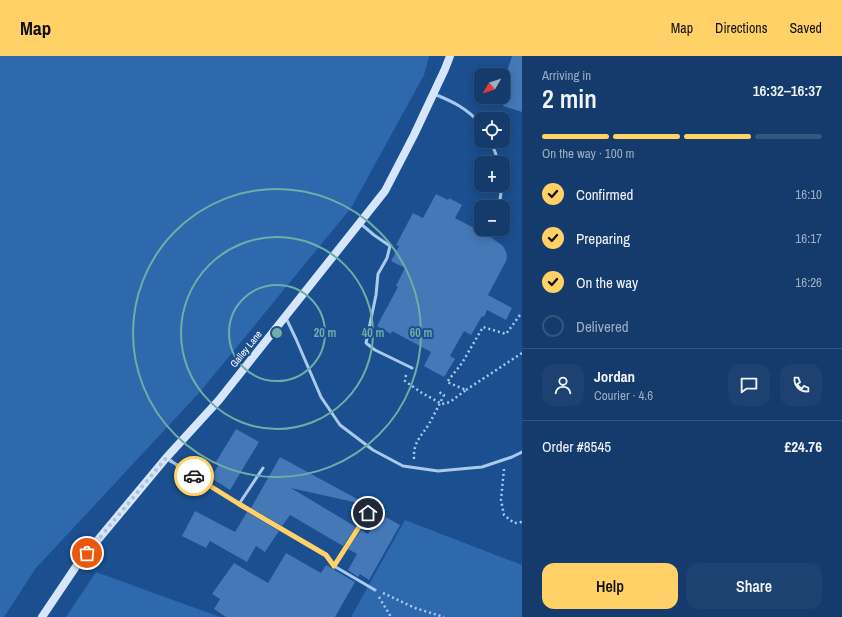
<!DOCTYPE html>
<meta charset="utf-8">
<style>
:root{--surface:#143b6b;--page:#1d4271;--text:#f1f3f6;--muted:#9dadc1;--line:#33557e;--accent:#ffd166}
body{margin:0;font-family:"Archivo Narrow",sans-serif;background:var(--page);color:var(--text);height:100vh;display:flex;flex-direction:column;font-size:15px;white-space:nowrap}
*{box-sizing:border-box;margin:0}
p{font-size:13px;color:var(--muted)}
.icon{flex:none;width:22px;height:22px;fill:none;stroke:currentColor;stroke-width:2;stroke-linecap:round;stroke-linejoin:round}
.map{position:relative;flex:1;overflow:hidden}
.side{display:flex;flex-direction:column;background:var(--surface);width:320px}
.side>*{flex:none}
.needle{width:26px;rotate:231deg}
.fabs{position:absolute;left:474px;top:12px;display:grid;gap:8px}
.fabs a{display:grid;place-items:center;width:36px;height:36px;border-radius:8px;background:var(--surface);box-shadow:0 2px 10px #0003,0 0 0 1px var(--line);font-size:20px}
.pin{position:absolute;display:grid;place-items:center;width:34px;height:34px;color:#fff;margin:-17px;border:2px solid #fff;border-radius:50%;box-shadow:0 1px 4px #0007}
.courier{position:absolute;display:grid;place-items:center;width:40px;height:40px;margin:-20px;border:3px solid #ffd166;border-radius:50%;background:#fff;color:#222;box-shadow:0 1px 5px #0007}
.headline em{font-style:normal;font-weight:600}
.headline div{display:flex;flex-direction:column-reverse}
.headline{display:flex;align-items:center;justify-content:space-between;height:68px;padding:0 20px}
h1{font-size:26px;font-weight:600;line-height:30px}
.bar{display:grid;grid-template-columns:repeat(4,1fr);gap:6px 4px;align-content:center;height:48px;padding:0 20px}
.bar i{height:5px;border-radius:3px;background:var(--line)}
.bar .selected{background:var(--accent)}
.bar p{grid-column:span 4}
.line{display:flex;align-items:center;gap:10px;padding:0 20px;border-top:1px solid var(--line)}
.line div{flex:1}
.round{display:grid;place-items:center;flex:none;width:42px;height:42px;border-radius:12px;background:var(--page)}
ol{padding:0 20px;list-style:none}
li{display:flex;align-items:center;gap:12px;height:44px}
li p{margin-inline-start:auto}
li .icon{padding:4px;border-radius:50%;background:var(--accent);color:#111;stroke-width:4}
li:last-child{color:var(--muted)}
li i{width:22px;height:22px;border:2px solid var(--line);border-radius:50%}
.cta{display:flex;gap:8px;margin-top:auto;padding:8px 20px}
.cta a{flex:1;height:46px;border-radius:12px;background:var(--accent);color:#111;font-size:16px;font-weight:600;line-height:46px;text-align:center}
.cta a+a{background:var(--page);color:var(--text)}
header{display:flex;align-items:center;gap:24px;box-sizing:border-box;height:56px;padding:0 20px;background:var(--accent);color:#111}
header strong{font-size:19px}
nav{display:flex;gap:22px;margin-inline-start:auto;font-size:14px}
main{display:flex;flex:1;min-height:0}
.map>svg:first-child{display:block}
</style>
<header>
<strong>Map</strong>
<nav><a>Map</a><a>Directions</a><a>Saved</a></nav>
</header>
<main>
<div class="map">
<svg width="522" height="561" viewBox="0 0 522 561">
<rect width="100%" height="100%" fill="#1b4f8f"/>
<!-- green -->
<g fill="#2e69ad">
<polygon points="0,0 429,0 424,19 351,152 199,337 36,512 4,561 0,561"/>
<polygon points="405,464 522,509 522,561 351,561"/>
<polygon points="96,516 220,561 66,561"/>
</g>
<!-- building -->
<g fill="#4478b7">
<polygon points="512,0 522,0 522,56 503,50 506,40 503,39 503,28"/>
<polygon points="436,138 448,144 449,142 462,149 455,162 489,180 503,190 506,196 507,201 506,205 488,239 512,252 506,264 487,254 484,261 482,260 471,279 464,275 450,300 455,303 444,321 424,310 431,296 392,275 391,278 377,270 398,231 396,230 405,212 391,205 399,190 396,189 413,157 423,162"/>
<polygon points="236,373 259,386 230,434 211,422 219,408 216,406"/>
<polygon points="280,401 359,444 358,447 291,432 356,471 343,490 290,459 282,470 251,452"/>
<polygon points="195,455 235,476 247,456 279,475 265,496 256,490 247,506 210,485 206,492 182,480"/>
<polygon points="380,458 400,469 369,524 360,518 358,521 348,514 357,498 348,493 361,474 368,478"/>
<polygon points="286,497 321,517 326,509 355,526 335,561 226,561 214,553 220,543 212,538 234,507 268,527"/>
</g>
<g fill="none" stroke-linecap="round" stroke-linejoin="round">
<!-- path -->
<g stroke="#a9c9ee" stroke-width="2.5" stroke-dasharray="2 3" stroke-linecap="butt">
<polyline points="406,319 405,325 422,337 442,348 450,346 466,334 447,326 462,307 483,271 506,278 520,259 522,258"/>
<polyline points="466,334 522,297"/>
<path d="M414 403C413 386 421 381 429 368 434 359 439 349 444 339L439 336"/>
<polyline points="504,413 501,444 504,459 514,467 522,466"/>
<polyline points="383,537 415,552 444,561"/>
<polyline points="379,541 391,561"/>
</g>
<!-- lane -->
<g stroke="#a9c9ee" stroke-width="3">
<path d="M434 38C454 46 466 52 481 68"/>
<polyline points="491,85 499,107"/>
<polyline points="497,151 500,144 502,129"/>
<polyline points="361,168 374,179 390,190 387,202 378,218 376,239 366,287 375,294 412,312"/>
<polyline points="286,262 296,283 321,341 340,369 373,394 403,410 438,415 482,411 512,401 522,396"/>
<polyline points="166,402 239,448 263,412"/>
<polyline points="239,448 326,499 334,510 375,534"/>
<polyline points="334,510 368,457"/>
</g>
<!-- secondary -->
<polyline stroke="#d6e6fa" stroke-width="8" points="42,561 77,509 166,402 219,344 385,135 414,79 445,13 450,0"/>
</g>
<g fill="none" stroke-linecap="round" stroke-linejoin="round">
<!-- done -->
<polyline stroke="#afc1d8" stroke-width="4" stroke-dasharray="0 7.2" points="87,497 166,402 194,420"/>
<!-- route -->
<polyline stroke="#ffd166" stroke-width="5" points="194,420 239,448 326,499 334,510 368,457"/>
</g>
<!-- distance rings -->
<g fill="none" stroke="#6fada8" stroke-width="2">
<circle cx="277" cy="277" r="48"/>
<circle cx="277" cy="277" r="96"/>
<circle cx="277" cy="277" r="144"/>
</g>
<g text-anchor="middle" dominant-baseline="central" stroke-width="4" stroke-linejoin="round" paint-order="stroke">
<!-- street labels -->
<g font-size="10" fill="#fff" stroke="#1b4f8f">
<text transform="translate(246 293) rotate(-51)">Galley Lane</text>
</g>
</g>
<circle cx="277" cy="277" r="6" fill="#6fada8" stroke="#1b4f8f" stroke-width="2"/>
<g font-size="12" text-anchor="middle" font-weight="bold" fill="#6fada8" stroke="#1b4f8f" stroke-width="4" stroke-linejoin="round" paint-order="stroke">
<text x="325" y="281">20 m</text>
<text x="373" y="281">40 m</text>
<text x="421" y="281">60 m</text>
</g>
</svg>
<div class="fabs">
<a><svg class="needle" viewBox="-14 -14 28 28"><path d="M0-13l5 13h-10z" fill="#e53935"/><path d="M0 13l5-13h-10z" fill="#9dadc1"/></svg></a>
<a><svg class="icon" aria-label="locate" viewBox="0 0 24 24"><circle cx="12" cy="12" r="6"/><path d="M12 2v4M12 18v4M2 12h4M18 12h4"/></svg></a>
<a>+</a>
<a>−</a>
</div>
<div class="pin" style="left:87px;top:497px;background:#ea580c"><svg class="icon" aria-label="bag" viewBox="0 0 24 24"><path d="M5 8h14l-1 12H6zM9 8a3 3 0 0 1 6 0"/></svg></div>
<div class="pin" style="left:368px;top:457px;background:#1f2937"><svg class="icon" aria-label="home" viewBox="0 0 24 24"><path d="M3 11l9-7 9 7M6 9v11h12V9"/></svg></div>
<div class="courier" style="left:194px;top:420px"><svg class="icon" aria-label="car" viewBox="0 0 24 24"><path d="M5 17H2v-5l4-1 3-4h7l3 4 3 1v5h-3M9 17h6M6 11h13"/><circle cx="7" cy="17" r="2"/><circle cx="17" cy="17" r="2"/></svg></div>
</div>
<section class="side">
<div class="headline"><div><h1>2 min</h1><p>Arriving in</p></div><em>16:32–16:37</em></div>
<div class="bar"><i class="selected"></i><i class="selected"></i><i class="selected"></i><i></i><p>On the way · 100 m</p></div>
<ol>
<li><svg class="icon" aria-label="check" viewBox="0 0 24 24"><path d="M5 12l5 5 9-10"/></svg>Confirmed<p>16:10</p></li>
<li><svg class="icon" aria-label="check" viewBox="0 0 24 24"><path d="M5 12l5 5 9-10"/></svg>Preparing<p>16:17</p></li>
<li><svg class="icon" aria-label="check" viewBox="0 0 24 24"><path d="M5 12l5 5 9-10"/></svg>On the way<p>16:26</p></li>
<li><i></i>Delivered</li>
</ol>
<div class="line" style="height:72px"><a class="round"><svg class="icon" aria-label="person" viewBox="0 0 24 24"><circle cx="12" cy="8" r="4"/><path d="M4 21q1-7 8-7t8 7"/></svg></a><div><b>Jordan</b><p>Courier · 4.6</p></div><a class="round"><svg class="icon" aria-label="chat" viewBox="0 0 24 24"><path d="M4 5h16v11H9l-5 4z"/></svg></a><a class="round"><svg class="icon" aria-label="phone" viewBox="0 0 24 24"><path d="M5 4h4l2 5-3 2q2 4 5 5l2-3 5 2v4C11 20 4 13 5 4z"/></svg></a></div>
<div class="line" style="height:52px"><div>Order #8545</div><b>£24.76</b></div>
<div class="cta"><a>Help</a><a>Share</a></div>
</section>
</main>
